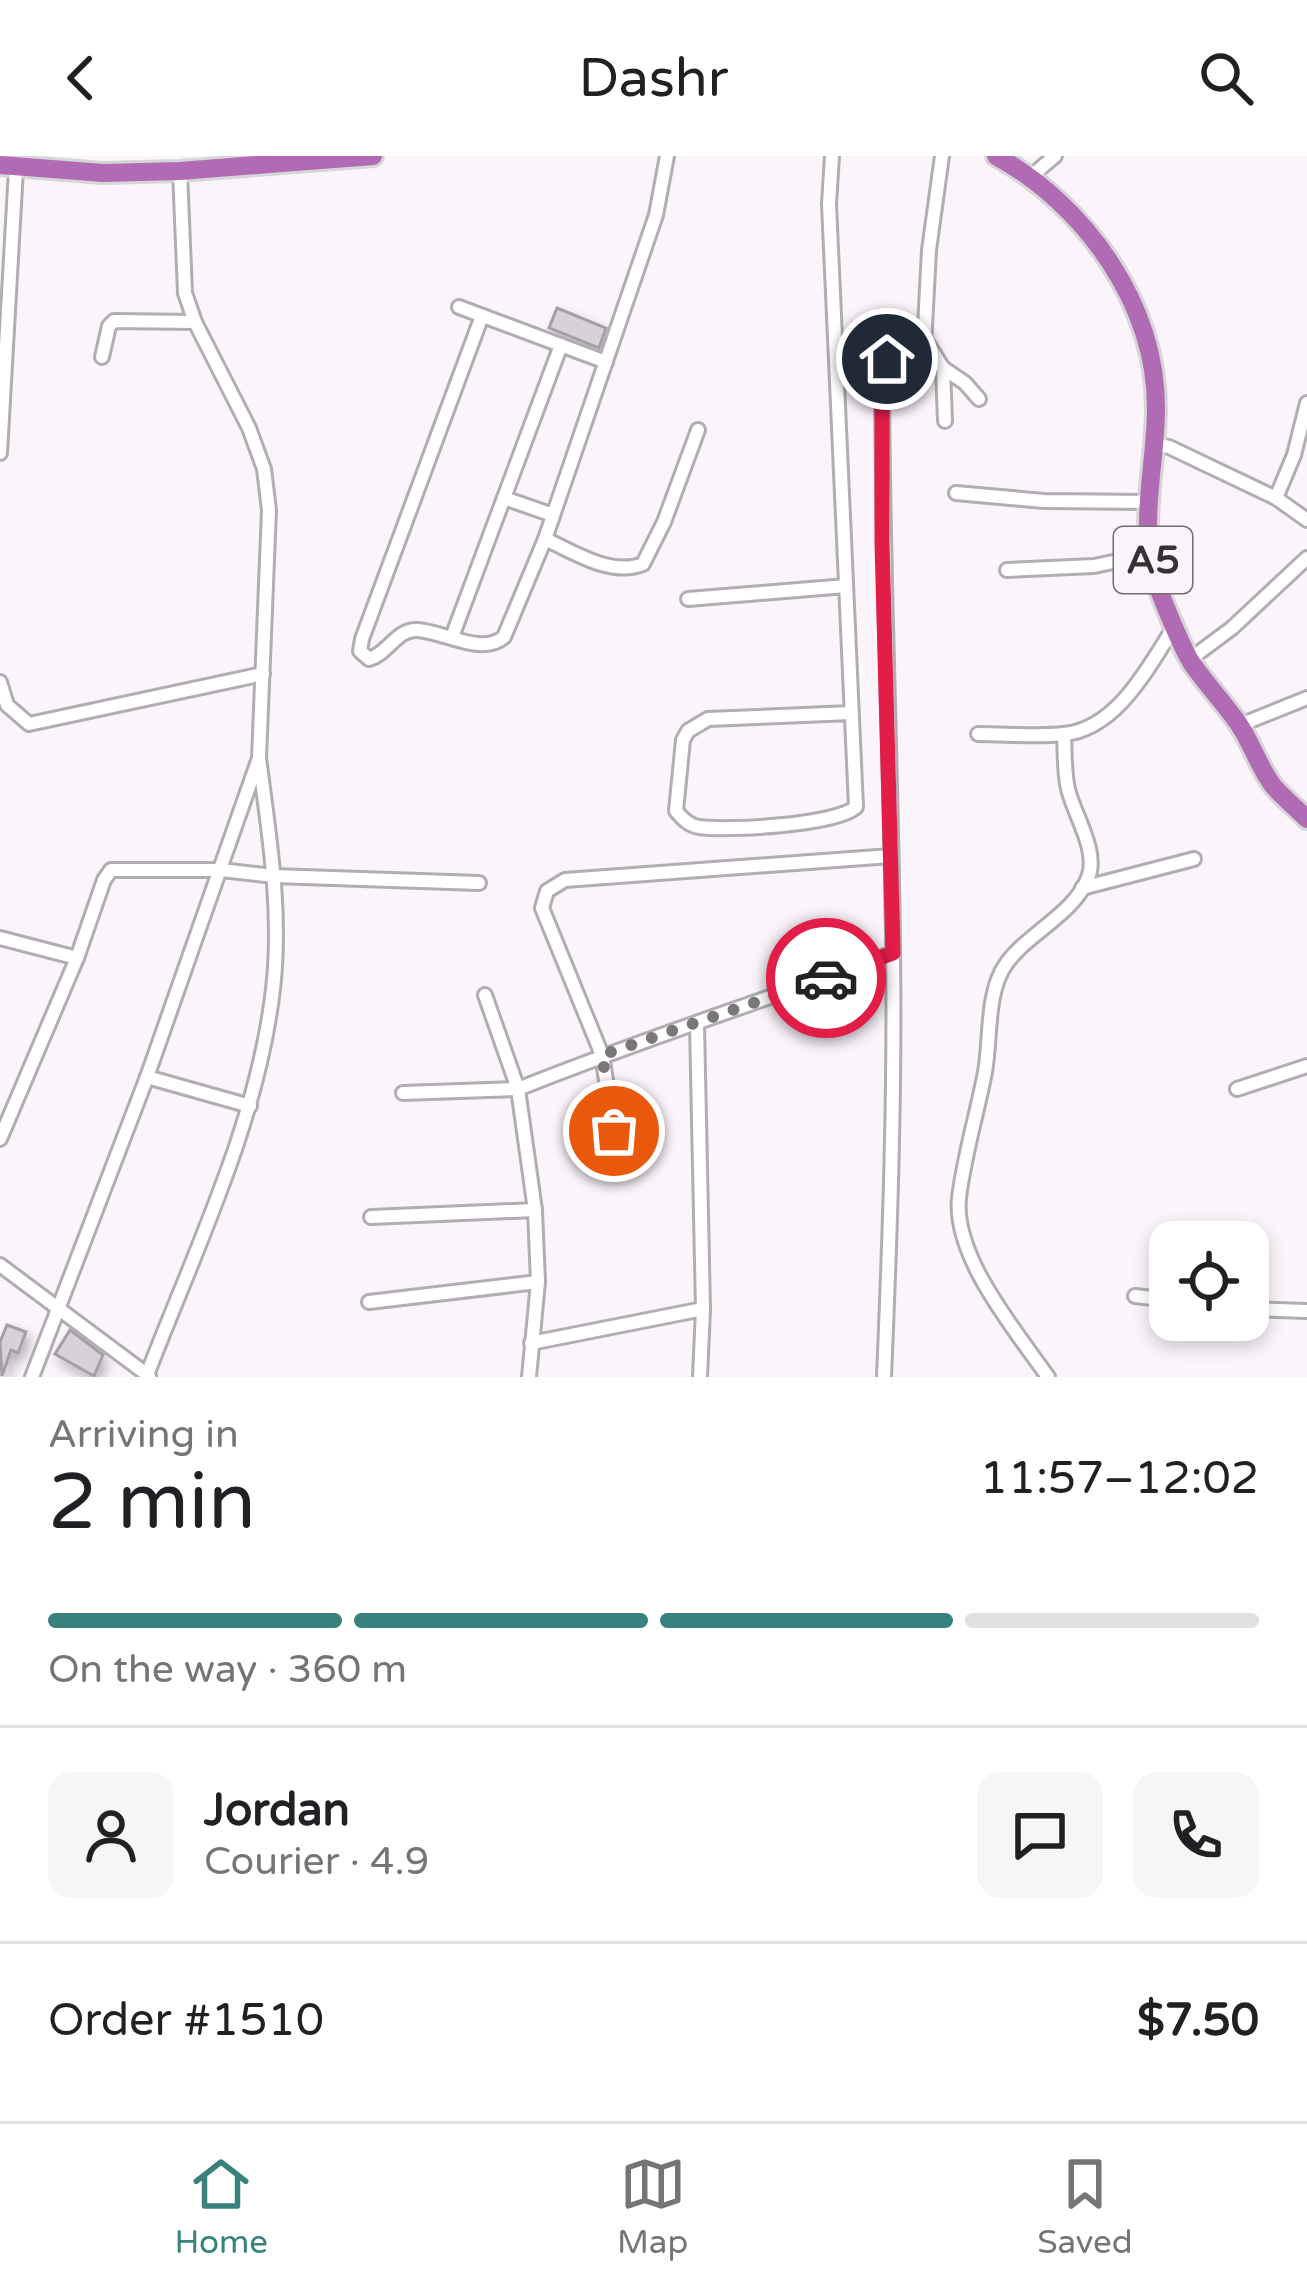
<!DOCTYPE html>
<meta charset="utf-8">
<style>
:root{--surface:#fff;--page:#f6f6f6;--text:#202124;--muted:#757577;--line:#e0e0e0;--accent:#39817c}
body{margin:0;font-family:"Varela Round",sans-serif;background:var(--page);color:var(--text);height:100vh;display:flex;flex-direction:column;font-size:45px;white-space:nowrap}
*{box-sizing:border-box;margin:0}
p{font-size:39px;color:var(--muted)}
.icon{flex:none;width:66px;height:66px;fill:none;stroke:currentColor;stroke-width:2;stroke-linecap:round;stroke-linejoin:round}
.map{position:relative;height:1221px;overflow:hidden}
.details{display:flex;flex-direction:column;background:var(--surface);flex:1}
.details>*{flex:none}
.fabs{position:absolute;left:1149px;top:1065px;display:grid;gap:24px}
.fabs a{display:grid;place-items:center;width:120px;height:120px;border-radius:24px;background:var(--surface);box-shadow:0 6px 18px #0003;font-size:60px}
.pin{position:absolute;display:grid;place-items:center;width:102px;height:102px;color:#fff;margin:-51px;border:6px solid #fff;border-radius:50%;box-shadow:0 3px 12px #0007}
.courier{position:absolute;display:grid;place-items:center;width:120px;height:120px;margin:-60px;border:9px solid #e11d48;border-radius:50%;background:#fff;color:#222;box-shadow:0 3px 15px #0007}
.overview em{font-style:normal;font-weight:600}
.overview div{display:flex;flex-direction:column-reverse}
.overview{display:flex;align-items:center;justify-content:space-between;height:204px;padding:0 48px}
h1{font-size:78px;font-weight:600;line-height:90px}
.bar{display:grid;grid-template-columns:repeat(4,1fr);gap:18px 12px;align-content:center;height:144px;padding:0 48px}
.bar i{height:15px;border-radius:9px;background:var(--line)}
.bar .current{background:var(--accent)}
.bar p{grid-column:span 4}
.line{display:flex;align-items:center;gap:30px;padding:0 48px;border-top:3px solid var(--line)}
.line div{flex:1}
.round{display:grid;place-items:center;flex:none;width:126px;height:126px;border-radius:24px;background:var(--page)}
header{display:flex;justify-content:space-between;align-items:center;height:156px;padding:0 48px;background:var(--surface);font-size:54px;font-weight:600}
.tabs{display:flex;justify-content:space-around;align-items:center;height:168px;border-top:3px solid var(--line);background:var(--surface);font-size:33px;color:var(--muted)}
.tabs a{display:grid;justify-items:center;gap:6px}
.tabs .current{color:var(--accent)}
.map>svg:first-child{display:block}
</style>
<header><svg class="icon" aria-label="back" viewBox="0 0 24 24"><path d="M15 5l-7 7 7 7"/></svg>Dashr<svg class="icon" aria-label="search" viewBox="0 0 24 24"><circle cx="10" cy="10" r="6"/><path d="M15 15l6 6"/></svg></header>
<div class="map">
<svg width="1307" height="1221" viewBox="0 0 1307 1221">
<defs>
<filter id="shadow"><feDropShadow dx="4" dy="7" stdDeviation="6" flood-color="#0004"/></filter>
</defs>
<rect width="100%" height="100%" fill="#fbf4fb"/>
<!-- building -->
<g fill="#d8d1d8" stroke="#a49fa5" stroke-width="3" filter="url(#shadow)">
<polygon points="557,152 606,172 599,192 549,172"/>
<polygon points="7,1169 26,1176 18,1197 11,1194 2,1220 0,1186"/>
<polygon points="70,1174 103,1199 94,1220 55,1198"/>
</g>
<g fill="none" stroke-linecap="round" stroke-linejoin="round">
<defs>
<g id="minor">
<path d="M832 0 829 48 856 651C836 669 727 675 699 671 688 669 683 663 676 655L683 584 688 575 708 563 851 557"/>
<polyline points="180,15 185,137 195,166 249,272 264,313 269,354 259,602"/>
<polyline points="1029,22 1055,0"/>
<polyline points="459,151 606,206"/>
<path d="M482 160 362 483 360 495 369 503C388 498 397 472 418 474 445 476 482 500 504 481L545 383 656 59 667 0"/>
<polyline points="926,185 943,212 965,227 979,243"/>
<polyline points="102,201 109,170 114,165 195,166"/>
<polyline points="943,212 945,265"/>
<polyline points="1153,288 1169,291 1276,342 1307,364"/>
<polyline points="0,297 16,13"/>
<polyline points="956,337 1044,345 1149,346"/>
<polyline points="504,342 553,359"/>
<polyline points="1276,342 1294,299 1307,247"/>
<path d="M545 383C574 396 611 421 643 408L664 366 698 274"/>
<polyline points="1007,414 1094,410 1151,398"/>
<polyline points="688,443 846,430"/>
<polyline points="452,481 561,189"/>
<polyline points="1189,504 1232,472 1307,402"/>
<polyline points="0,526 7,549 29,568 263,518"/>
<polyline points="1240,569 1307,542"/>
<path d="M978 578C1006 578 1036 581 1064 578 1118 573 1150 508 1176 468"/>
<polyline points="1082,732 1194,703"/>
<polyline points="0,782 77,802"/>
<polyline points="697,869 703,1153 700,1221"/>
<polyline points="147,921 250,950"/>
<polyline points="1237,933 1307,910"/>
<polyline points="403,937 518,933 485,839"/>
<polyline points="614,975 602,899 542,752 547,735 565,724 891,700"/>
<polyline points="0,983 77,802 104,724 111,714 221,714 274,720 479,727"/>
<polyline points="371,1061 535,1054"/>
<polyline points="0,1109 149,1220"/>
<polyline points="1135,1140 1170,1144"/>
<polyline points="369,1146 538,1126"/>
<polyline points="1248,1153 1307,1155"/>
<polyline points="531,1187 703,1153"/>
<path d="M32 1221 147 921 259 602C269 678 282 756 273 833 258 966 195 1094 147 1219"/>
<path d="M529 1221 538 1126 535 1054 518 933C642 883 769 843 893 797"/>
<path d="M884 1221C890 1078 895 935 893 792 891 597 882 403 882 208L924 190 929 94 942 0"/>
<path d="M1048 1221C1016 1175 953 1101 959 1042 964 1000 977 958 985 916 991 883 986 836 1006 808 1028 777 1074 758 1088 722 1099 695 1074 659 1068 633 1064 616 1065 596 1064 578"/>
</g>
<g id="highway">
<path d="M996 0C1085 49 1156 148 1156 252 1156 310 1138 368 1156 425 1161 441 1184 497 1193 509 1207 529 1224 547 1238 567 1252 587 1259 612 1274 631 1284 642 1296 652 1307 663"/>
<polyline points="0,9 103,17 180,15 373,0"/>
</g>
</defs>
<!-- minor casing -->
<use href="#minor" stroke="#b2acb3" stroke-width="18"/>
<!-- highway casing -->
<use href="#highway" stroke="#d6d6d6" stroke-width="24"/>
<!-- minor -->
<use href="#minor" stroke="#fff" stroke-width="12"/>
<!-- highway -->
<use href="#highway" stroke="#b16bb5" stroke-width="18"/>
</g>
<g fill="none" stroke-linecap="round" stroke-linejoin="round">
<!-- done -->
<polyline stroke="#7a767a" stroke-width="12" stroke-dasharray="0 21.6" points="614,975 602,899 826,822"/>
<!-- route -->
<polyline stroke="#e11d48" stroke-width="15" points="826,822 893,797 882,386 882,208 887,203"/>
</g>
<g text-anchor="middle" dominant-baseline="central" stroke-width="9" stroke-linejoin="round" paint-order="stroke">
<!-- shield labels -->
<rect fill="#fbf4fb" stroke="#706c70" stroke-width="3" x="1114" y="371" width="78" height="66" rx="9"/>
<g font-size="39" font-weight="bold" fill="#343234">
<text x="1153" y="404">A5</text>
</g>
</g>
</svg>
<div class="fabs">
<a><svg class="icon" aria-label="locate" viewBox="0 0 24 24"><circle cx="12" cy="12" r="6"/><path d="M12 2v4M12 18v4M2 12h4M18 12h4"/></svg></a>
</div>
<div class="pin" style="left:614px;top:975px;background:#ea580c"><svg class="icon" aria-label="bag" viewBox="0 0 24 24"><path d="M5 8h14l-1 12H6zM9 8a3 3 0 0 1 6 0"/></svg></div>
<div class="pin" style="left:887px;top:203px;background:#1f2937"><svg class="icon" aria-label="home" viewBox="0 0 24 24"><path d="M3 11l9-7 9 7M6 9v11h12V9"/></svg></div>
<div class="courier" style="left:826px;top:822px"><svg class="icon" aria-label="car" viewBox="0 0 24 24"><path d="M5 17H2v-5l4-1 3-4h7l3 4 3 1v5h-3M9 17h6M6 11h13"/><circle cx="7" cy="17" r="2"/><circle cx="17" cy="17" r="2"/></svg></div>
</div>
<section class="details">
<div class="overview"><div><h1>2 min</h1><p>Arriving in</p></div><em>11:57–12:02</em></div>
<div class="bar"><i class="current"></i><i class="current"></i><i class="current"></i><i></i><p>On the way · 360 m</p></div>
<div class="line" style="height:216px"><a class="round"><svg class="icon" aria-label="person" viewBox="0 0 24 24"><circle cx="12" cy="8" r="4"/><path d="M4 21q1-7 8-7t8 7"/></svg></a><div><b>Jordan</b><p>Courier · 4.9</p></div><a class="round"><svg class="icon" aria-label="chat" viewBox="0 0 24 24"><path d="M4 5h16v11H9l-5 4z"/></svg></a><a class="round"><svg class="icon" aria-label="phone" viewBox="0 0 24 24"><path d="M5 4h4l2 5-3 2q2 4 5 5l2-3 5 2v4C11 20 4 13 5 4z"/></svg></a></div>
<div class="line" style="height:156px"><div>Order #1510</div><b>$7.50</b></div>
</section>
<nav class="tabs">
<a class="current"><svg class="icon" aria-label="home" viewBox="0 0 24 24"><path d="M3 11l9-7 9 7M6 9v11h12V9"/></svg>Home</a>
<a><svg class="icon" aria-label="map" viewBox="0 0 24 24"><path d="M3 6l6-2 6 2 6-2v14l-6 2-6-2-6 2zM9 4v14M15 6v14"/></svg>Map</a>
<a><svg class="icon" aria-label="saved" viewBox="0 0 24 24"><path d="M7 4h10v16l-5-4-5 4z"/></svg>Saved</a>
</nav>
